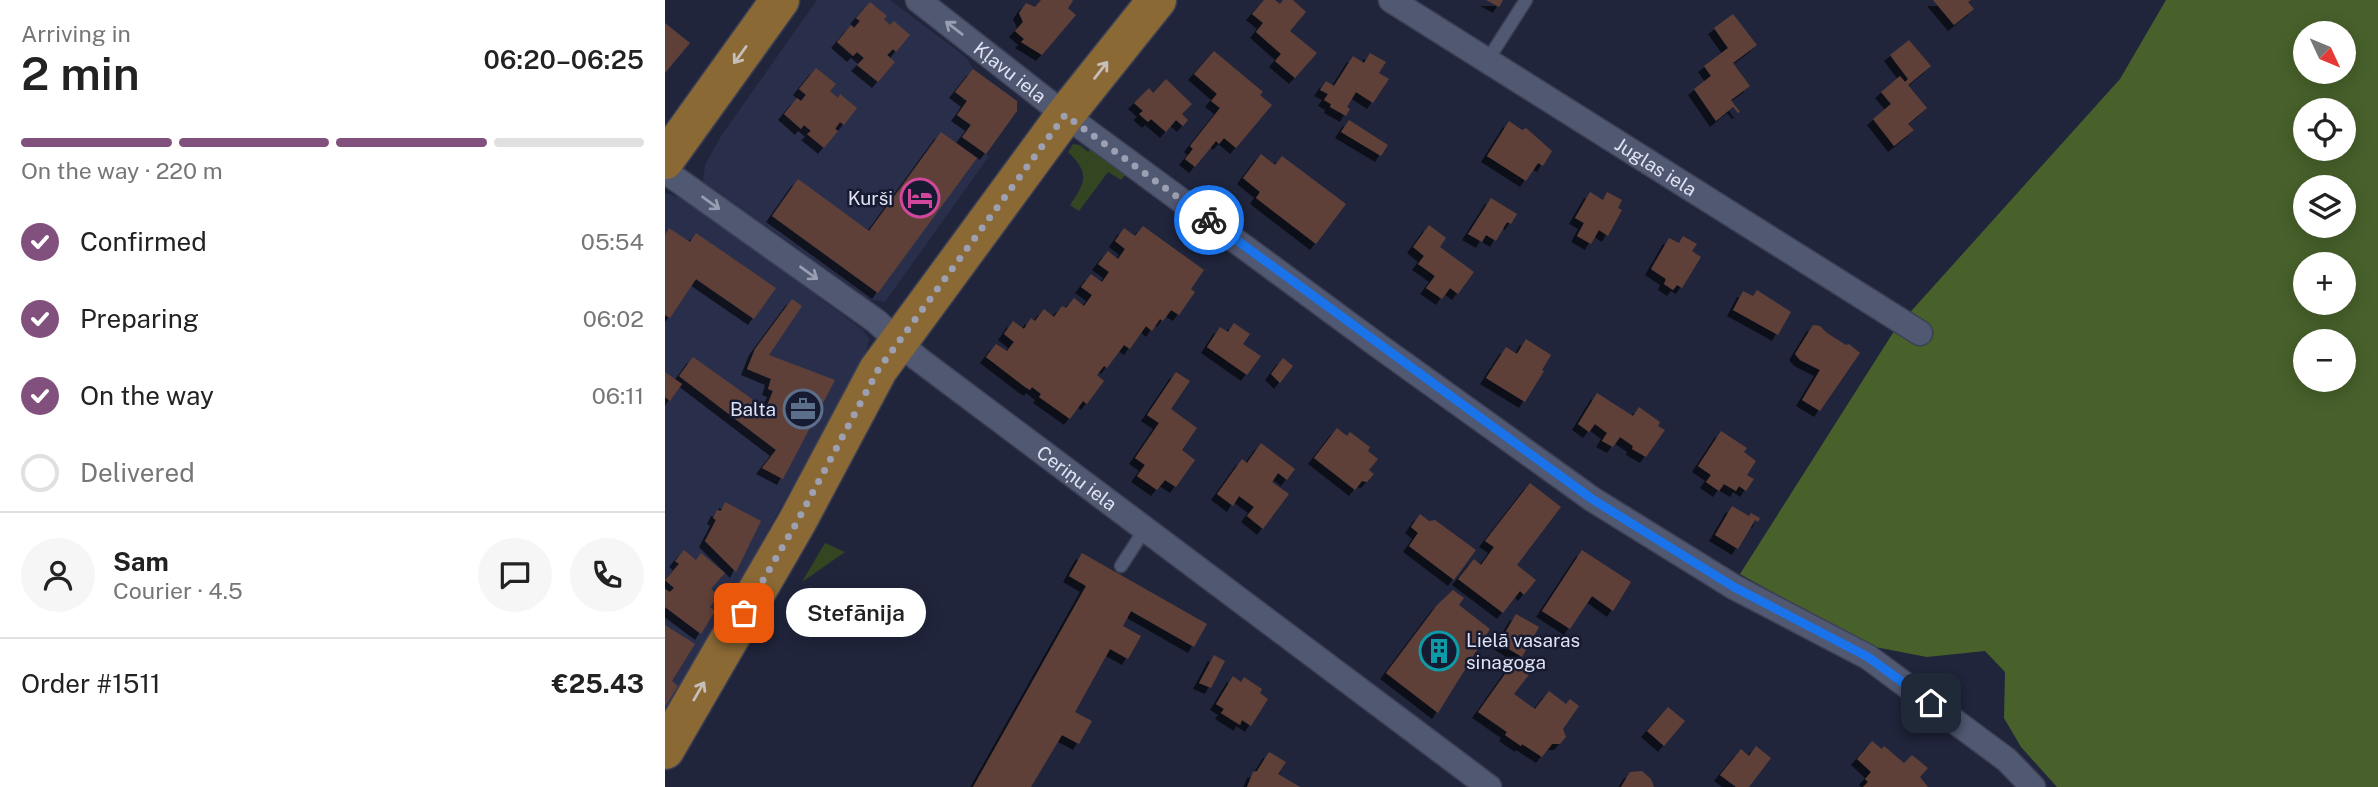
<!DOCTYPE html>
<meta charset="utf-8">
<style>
:root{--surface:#fff;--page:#f6f6f6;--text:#222;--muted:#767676;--line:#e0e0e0;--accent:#82507c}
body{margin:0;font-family:"Public Sans",sans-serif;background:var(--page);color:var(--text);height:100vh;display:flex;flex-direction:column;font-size:26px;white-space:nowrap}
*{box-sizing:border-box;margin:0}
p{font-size:23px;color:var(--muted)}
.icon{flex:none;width:38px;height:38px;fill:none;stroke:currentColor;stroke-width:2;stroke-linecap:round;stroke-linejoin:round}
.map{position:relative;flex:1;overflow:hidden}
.sheet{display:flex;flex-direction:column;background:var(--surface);width:665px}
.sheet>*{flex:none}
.needle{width:46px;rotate:134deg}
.controls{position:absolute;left:1628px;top:21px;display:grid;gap:14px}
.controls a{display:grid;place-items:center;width:63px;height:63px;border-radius:50%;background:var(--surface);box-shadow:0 4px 18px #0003;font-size:35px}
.pin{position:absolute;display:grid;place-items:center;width:60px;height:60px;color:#fff;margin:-30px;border-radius:14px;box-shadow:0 4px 10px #0006}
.courier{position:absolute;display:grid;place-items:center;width:70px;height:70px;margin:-35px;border:5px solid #1a73e8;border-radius:50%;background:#fff;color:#222;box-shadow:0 2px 9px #0007}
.bubble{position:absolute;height:49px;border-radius:24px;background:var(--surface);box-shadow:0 4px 18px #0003;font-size:23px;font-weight:600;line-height:49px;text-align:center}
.summary em{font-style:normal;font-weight:600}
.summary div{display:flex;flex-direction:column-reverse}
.summary{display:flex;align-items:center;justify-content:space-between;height:119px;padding:0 21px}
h1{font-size:46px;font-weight:600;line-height:52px}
.bar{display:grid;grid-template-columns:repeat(4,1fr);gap:10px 7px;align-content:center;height:84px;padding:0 21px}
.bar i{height:9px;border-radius:5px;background:var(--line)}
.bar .current{background:var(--accent)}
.bar p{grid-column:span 4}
.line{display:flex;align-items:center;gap:18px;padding:0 21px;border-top:2px solid var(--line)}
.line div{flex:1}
.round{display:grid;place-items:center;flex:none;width:74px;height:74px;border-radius:37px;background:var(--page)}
ol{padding:0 21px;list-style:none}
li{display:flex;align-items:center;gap:21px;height:77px}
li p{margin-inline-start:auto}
li .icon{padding:7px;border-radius:50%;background:var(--accent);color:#fff;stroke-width:4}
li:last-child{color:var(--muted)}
li i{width:38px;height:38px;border:4px solid var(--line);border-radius:50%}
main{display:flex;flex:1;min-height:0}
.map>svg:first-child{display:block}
</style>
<main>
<section class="sheet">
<div class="summary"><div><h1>2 min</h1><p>Arriving in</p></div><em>06:20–06:25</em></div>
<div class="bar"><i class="current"></i><i class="current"></i><i class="current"></i><i></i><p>On the way · 220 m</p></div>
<ol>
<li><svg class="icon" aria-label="check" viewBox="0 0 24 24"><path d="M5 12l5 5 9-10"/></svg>Confirmed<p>05:54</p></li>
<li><svg class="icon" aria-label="check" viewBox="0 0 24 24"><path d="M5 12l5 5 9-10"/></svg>Preparing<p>06:02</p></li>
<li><svg class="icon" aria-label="check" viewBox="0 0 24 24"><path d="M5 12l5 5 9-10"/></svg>On the way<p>06:11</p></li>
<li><i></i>Delivered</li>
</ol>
<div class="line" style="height:126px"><a class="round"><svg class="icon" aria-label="person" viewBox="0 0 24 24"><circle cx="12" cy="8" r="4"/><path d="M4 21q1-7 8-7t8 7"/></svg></a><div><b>Sam</b><p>Courier · 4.5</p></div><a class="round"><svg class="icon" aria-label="chat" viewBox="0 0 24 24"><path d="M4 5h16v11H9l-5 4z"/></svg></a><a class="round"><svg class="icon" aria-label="phone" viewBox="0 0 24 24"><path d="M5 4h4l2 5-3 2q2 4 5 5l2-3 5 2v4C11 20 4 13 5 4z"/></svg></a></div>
<div class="line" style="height:91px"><div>Order #1511</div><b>€25.43</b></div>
</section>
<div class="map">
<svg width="1713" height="787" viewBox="0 0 1713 787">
<defs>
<filter id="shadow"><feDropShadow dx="-6" dy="6" stdDeviation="0" flood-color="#0009"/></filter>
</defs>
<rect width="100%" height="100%" fill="#20253c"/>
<!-- built -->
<g fill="#292f4b">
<polygon points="152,0 225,0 302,58 308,69 352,101 352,111 321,154 324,156 220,302 206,300 38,181 40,165 56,136"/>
<polygon points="0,193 21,199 198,330 204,339 201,353 0,717"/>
</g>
<!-- green -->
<g fill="#344522">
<path d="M408 144 415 145 423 152 427 147 462 173 456 180 443 172 414 211 405 205C421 182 425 173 403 152Z"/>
<polygon points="160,543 180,552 137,582"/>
</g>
<!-- forest -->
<path fill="#48612b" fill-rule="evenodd" d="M1501 0H1713V787H1392L1356 747 1339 718 1340 672 1320 651 1262 657 1205 646 1075 574 1231 328 1455 79ZM1640 33H1678V72H1640ZM1640 110H1678V149H1640ZM1640 187H1678V226H1640ZM1640 264H1678V303H1640ZM1640 341H1678V380H1640Z"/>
<!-- building -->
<g fill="#5e4039" filter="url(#shadow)">
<polygon points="376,0 407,0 408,1 403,8 411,15 377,55 356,42 359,39 350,31 358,22 354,13 361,3 370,7"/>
<polygon points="599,0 610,0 615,4 618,0 628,0 641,12 625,31 652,53 630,78 610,61 616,54 591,32 598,23 587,14"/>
<polygon points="821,0 838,0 834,7"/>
<polygon points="1268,0 1306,0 1303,2 1309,9 1289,25"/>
<polygon points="205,2 222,16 219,19 225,25 229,21 245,35 231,52 228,49 222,55 230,62 213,82 192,65 199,58 192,52 188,56 172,42 186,25 189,28 195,21 191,18"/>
<polygon points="1068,14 1092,45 1068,63 1085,86 1066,100 1075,112 1073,113 1068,107 1051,121 1029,89 1046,76 1039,66 1063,48 1049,28"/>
<polygon points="0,23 25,43 0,73"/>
<polygon points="1244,40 1266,66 1243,85 1262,108 1243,124 1249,130 1229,146 1208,119 1226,104 1216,92 1235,76 1240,82 1243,79 1225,55"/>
<polygon points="549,51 598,92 595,95 607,105 571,148 559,138 554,144 551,141 530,167 520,159 528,149 525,146 555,108 546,101 552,94 529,74"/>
<polygon points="705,53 721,62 714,73 724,79 708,103 691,92 682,107 685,109 681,116 665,107 666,104 659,100 663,94 655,90 661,81 669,86 688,56 699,63"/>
<polygon points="151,68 171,84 165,91 173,98 175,94 192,108 179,125 175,122 170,129 173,131 159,148 142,134 146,131 139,125 136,129 119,114 132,98 136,101 141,95 134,89"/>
<polygon points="308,69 352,101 352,111 321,154 297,137 306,125 292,115 302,101 290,92"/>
<polygon points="501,79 527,104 517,114 523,120 518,126 511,120 501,132 486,119 483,122 474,114 478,111 469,103 484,88 488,93"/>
<polygon points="684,120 723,145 716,156 676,132"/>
<polygon points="844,121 857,130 861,128 887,151 878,166 873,163 861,181 822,156"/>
<polygon points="276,132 312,158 213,293 107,216 133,179 204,231"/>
<polygon points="596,154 610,165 617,156 681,204 651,244 591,198 595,192 578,178"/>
<polygon points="925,192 938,200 942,192 957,200 953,208 957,210 943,236 934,230 926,244 912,236 919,223 910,218"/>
<polygon points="826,198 852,214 846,224 842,222 831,241 821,235 817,242 803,234"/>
<polygon points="764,225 781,238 775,247 809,272 793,294 785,288 777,299 761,288 770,276 753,264 759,256 748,247"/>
<polygon points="478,226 539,270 526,289 530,292 514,315 506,310 498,321 495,319 487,331 481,326 465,349 459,345 442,368 439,366 432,375 439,381 422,404 418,401 405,419 374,397 376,394 367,387 365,390 360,387 321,357 331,344 342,351 349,342 339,334 348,321 359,329 366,318 370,321 379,309 389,317 397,306 401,308 409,298 419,306 427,295 416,287 426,274 437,282 444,272 433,264 443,251 453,259 460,249 450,241 459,228 470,236"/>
<polygon points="4,228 25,242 31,233 111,288 89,319 31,279 5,318 0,315 0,235"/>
<polygon points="1018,236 1032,244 1027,251 1036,257 1017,288 1012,285 1008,290 999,284 1001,279 986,269 1004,238 1014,243"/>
<polygon points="1092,290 1126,312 1113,335 1068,310 1078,291 1088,296"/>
<polygon points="127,299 137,306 104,355 170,380 118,479 97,468 111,450 14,376 28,357 87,399 92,410 99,413 108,391 103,389 106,379 82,369 90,349"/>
<polygon points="569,323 585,334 578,344 596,356 582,375 542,347 555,327 563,332"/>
<polygon points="1148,325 1155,326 1162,333 1181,345 1184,344 1195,353 1155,411 1137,400 1155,370 1135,360 1130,354"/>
<polygon points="861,339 886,355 877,370 879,371 860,402 821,378 841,347 852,354"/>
<polygon points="618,358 628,366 615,383 606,374"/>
<polygon points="0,372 17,384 5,401 0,397"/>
<polygon points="511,372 525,381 506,409 532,428 517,450 530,460 511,487 500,480 492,490 472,476 480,465 470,458 494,423 482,415"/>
<polygon points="932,393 968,416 974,407 995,422 993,426 1000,430 981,457 967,449 968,446 955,437 948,447 937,441 942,433 930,424 924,432 913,424"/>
<polygon points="672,428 682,436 685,432 705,447 703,451 713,459 704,470 709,474 702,482 697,481 690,490 649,458"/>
<polygon points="1056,431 1082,448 1079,452 1091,461 1082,475 1089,479 1081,491 1074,486 1071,491 1059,484 1054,491 1041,482 1046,475 1033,466"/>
<polygon points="596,443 630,469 622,480 613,473 607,482 624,494 598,529 582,516 589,507 574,496 568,506 552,494 577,459 582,463"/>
<polygon points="865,483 896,507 852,565 871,580 859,595 855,591 838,613 793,579 809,559 816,565 829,547 820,541"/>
<polygon points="60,502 96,521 71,572 40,541 51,520 48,518 52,510 56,511"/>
<polygon points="1067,506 1084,516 1086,513 1095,518 1093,522 1090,520 1073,549 1050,535"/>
<polygon points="755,514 764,521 770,520 811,550 789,580 744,546 753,533 746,527"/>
<polygon points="19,550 31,560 36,553 60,573 46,589 54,596 45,607 50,611 36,634 0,607 0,589 5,592 9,588 0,580 14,564 10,561"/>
<polygon points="917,550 966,582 948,611 927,596 905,629 877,611"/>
<polygon points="417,553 542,624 529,647 466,611 458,626 476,636 463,659 445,649 410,712 427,721 414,744 397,735 366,787 308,787 421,586 404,576"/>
<polygon points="788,590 799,598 794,605 825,629 773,713 721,673 772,605"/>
<polygon points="851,614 874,627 857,657 834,643"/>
<polygon points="0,625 30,644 7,681 13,686 0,707"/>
<polygon points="549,655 560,661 546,688 534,683"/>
<polygon points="853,663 866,672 849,694 870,709 884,691 901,704 905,699 914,706 898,729 901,737 895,744 887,744 877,757 857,744 856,746 840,735 842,732 813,712 845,667 848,670"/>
<polygon points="568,676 576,682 579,677 597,689 595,693 603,699 586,726 577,720 575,725 556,713 559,709 551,704"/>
<polygon points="1003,707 1020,721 999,746 982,731"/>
<polygon points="1207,741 1217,749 1219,746 1239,763 1247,755 1263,768 1255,777 1263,787 1198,787 1203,782 1200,779 1206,772 1192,759"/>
<polygon points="1091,746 1106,758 1084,787 1071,787 1055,775 1076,749 1084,756"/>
<polygon points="604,752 621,762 613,774 635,787 582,787 588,772 592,771"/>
<polygon points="977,771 986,779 989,787 956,787 965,772"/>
</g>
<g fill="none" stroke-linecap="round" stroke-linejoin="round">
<defs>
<g id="lane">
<polyline points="822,61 861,0"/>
<polyline points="456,566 480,529"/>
</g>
<g id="street">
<path id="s1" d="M253 0 400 115 711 344 927 499 1069 587 1203 657 1342 760 1368 787"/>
<path id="s2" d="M726 0 1255 333"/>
<path id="s3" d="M0 171 211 321 252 358 824 787"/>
</g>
<g id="primary">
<polyline points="0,160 115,0"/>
<polyline points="0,750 132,522 213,370 400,115 492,0"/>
</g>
</defs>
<!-- lane casing -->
<use href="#lane" stroke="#3d4055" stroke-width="15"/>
<!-- street casing -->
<use href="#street" stroke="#3d4055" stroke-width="27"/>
<!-- primary casing -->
<use href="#primary" stroke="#3d4055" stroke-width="41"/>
<!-- lane -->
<use href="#lane" stroke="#515872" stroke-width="12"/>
<!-- street -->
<use href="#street" stroke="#515872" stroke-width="24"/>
<!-- primary -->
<use href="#primary" stroke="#8b6935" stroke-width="38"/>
</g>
<!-- one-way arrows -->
<defs><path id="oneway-shaft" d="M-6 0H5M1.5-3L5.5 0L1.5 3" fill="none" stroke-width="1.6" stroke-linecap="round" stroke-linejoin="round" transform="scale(1.75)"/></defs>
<g stroke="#989db2">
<use href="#oneway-shaft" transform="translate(289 28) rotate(-142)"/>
<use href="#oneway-shaft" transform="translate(46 203) rotate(36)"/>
<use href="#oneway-shaft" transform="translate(144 273) rotate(36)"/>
</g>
<g stroke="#c5beb9">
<use href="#oneway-shaft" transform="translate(75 55) rotate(126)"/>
<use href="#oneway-shaft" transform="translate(436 70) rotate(-52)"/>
<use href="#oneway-shaft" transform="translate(34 691) rotate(-60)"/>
</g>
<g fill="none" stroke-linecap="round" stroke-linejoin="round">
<!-- done -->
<polyline stroke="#9ca0b2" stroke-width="7" stroke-dasharray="0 12.6" points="79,613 132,522 213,370 400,115 544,220"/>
<!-- route -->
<polyline stroke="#1a73e8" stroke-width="9" points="544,220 927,499 1069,587 1203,657 1266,703"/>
</g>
<!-- icons -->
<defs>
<symbol id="hotel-ring" viewBox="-11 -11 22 22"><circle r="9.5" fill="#171b32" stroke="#d1479c" stroke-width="1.5"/><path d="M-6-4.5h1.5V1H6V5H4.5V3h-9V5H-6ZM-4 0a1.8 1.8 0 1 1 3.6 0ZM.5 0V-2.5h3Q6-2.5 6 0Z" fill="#d1479c"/></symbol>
<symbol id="office-ring" viewBox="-11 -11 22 22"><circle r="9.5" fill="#171b32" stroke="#5c6f8a" stroke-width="1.5"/><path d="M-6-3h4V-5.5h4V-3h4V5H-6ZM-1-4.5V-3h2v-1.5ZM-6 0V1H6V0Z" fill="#5c6f8a"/></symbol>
<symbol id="building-ring" viewBox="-11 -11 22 22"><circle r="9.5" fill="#171b32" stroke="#0f9aa8" stroke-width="1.5"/><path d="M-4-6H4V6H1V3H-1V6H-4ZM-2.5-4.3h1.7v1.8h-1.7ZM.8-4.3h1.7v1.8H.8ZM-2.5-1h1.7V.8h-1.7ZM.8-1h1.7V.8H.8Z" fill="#0f9aa8"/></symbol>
</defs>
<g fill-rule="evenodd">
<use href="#hotel-ring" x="233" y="176" width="44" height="44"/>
<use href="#office-ring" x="116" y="387" width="44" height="44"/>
<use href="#building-ring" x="752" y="629" width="44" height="44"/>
</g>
<g text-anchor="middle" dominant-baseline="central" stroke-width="5" stroke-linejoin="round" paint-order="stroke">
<!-- street labels -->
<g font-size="19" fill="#dee2f2" stroke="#171b32">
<text stroke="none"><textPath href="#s1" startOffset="117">Kļavu iela</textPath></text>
<text stroke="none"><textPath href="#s2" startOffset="313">Juglas iela</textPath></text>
<text stroke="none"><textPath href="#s3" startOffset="514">Ceriņu iela</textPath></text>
</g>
<!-- poi labels -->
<g font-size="19" fill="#dee2f2" stroke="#171b32" text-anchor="end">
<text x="228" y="198">Kurši</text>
<text x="111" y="409">Balta</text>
<text x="801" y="640" text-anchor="start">Lielā vasaras<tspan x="801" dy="22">sinagoga</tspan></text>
</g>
</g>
</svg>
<div class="controls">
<a><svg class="needle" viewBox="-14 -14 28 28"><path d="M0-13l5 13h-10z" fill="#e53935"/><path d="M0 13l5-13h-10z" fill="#767676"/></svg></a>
<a><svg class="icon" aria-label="locate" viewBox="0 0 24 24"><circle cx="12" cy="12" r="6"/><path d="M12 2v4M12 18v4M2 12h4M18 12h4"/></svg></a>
<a><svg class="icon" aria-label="layers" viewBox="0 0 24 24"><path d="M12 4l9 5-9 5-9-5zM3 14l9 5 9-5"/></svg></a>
<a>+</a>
<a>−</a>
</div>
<div class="pin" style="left:79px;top:613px;background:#ea580c"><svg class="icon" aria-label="bag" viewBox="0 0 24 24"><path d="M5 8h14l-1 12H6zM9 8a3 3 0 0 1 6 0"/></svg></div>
<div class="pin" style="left:1266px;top:703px;background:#1f2937"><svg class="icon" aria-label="home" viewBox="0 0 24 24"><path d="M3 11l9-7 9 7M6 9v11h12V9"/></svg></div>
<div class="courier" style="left:544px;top:220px"><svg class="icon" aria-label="bike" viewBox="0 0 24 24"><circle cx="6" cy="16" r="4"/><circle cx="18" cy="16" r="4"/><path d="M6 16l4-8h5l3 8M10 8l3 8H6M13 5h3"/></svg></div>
<div class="bubble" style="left:121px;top:588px;width:140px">Stefānija</div>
</div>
</main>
